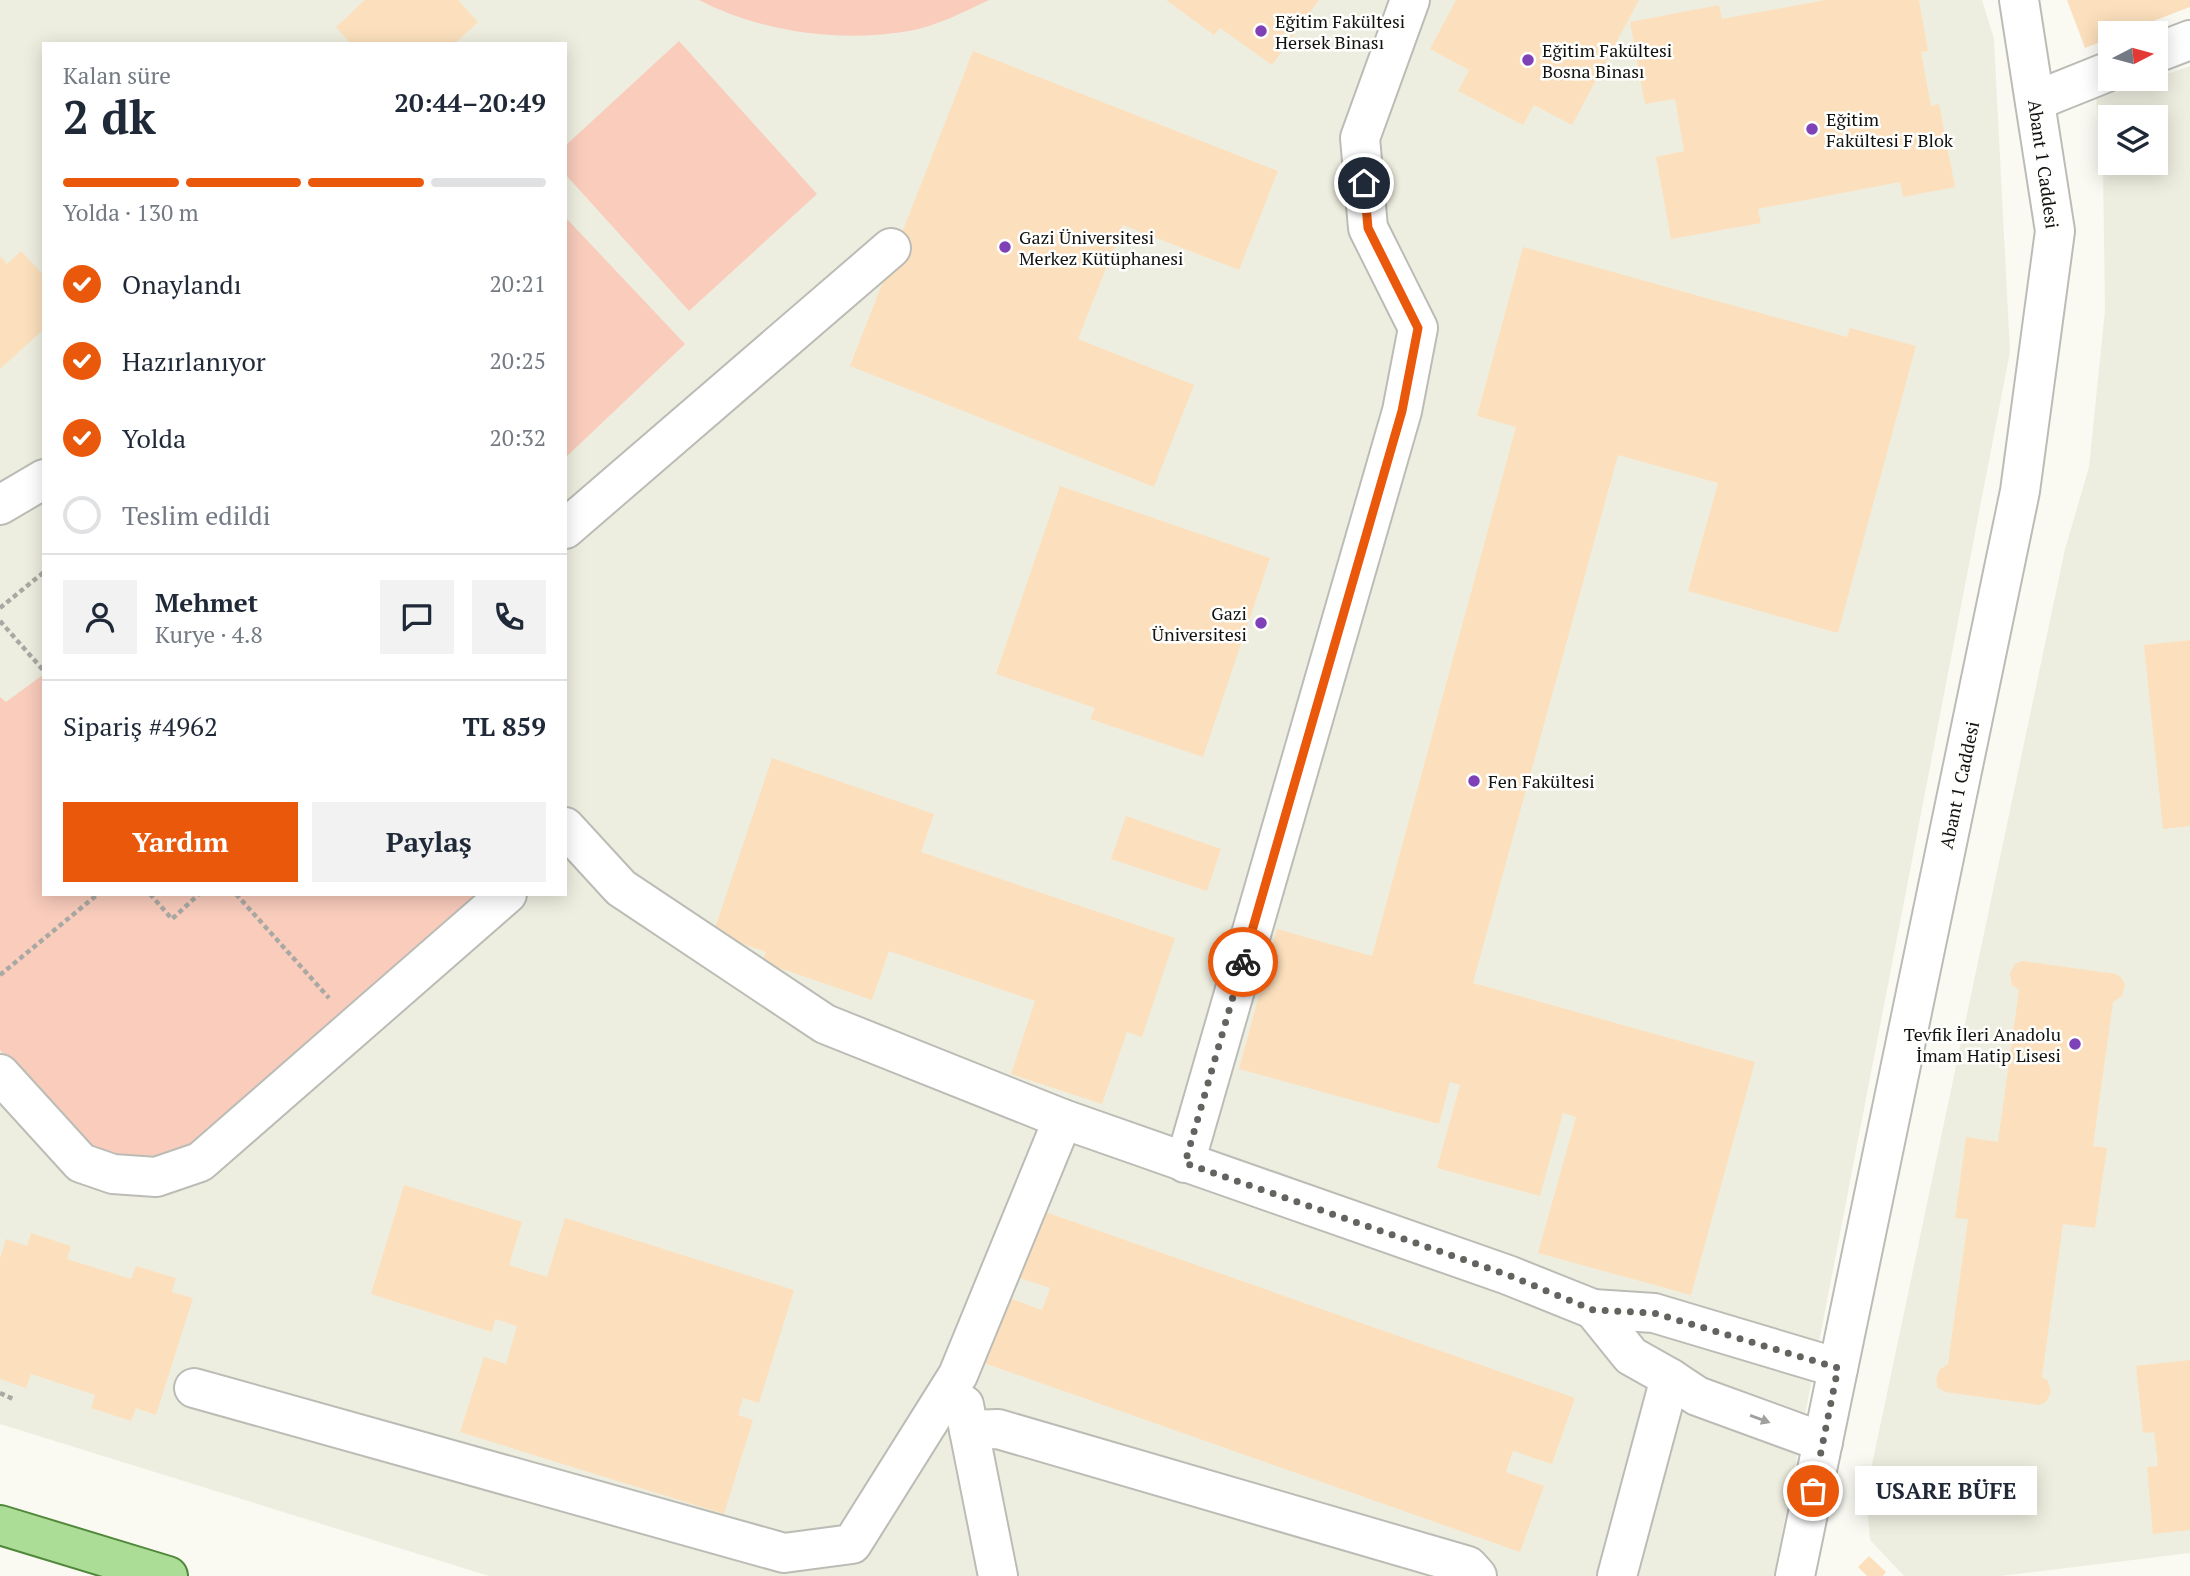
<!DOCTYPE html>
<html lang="tr">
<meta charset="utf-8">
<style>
:root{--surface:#fff;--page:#f2f2f3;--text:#1f2937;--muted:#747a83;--line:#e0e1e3;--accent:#ea580c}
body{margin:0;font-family:"PT Serif",serif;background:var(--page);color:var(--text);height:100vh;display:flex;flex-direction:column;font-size:26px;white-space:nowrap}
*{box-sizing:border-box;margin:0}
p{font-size:23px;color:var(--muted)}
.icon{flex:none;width:38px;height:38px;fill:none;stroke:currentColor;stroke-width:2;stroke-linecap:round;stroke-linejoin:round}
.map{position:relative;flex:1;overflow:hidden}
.details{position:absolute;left:42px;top:42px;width:525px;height:854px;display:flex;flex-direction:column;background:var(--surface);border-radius:0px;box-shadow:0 4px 18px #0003}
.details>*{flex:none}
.needle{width:46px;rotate:84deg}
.fabs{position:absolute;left:2098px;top:21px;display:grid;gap:14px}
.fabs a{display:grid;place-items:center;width:70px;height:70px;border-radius:0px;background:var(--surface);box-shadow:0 4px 18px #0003;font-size:35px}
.pin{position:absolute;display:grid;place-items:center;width:60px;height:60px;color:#fff;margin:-30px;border:4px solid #fff;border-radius:50%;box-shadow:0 2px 7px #0007}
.courier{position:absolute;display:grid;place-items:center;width:70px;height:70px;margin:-35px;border:5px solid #ea580c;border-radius:50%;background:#fff;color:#222;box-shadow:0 2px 9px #0007}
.bubble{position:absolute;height:49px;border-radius:0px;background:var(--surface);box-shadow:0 4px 18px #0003;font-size:23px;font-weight:600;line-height:49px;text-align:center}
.summary em{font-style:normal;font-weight:600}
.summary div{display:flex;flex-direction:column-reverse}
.summary{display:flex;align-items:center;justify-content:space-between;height:119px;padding:0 21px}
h1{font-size:46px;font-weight:600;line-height:52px}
.bar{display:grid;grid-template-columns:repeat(4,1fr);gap:10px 7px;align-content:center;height:84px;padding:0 21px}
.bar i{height:9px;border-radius:5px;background:var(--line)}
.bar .on{background:var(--accent)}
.bar p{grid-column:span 4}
.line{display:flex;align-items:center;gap:18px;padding:0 21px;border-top:2px solid var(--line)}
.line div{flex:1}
.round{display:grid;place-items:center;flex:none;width:74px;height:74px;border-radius:0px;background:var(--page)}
ol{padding:0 21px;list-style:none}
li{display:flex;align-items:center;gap:21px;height:77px}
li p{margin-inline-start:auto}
li .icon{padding:7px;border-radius:50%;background:var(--accent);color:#fff;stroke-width:4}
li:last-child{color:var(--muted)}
li i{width:38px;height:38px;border:4px solid var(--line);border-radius:50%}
.action{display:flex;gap:14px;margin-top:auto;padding:14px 21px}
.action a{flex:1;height:80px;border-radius:0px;background:var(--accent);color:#fff;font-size:28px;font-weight:600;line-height:80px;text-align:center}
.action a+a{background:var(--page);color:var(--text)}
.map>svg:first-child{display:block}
</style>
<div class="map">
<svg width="2190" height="1576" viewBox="0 0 2190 1576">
<rect width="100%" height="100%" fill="#fafaf3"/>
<!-- built -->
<g fill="#eeeee0" fill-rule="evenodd">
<path d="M0 0H1982L1994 39 2010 352 1774 1576H489L0 1424ZM44 44H565V894H44Z"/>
<path d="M2190 66V1553L2000 1576H1904L1870 1540 1866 1493 2065 549 2089 467 2105 310 2103 170 2096 99ZM2110 117H2156V163H2110Z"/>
</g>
<!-- green -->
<g fill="#f9ccbc">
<path d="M699 0H989C966 11 934 27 909 31 840 43 761 32 699 0Z"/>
<polygon points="679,41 817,194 689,311 565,174 565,146"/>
<polygon points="565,217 685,344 565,458"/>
<polygon points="44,674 44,894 485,894 188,1154 131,1161 90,1151 0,1050 0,697 6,702"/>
</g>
<!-- building -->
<g fill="#fce0bd">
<polygon points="365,0 458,0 478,22 454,44 351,44 336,27"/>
<polygon points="1166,0 1319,0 1272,65 1220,28 1214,35"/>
<polygon points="1456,0 1639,0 1572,125 1534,105 1523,125 1458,91 1469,70 1430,49"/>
<polygon points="1825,0 1919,0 1928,51 1921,52 1931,106 1939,104 1955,187 1903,197 1900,182 1758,209 1761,223 1671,239 1656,157 1684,151 1675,99 1645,104 1630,22 1719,5 1722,19"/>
<polygon points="2067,0 2190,0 2190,7 2122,33 2110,33 2110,38 2085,48"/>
<polygon points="973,51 1278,171 1239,270 1123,225 1078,339 1194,385 1154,487 850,366"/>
<polygon points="1523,247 1847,337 1850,328 1916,346 1838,633 1688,591 1718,483 1618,455 1473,983 1755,1062 1691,1295 1538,1253 1576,1117 1563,1113 1540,1196 1437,1168 1460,1085 1450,1082 1439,1124 1239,1069 1277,929 1372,956 1516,427 1477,416"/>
<polygon points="21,251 44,276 44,329 0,369 0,256 7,264"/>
<polygon points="1060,486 1270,558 1203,757 1090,719 1095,708 996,674"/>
<polygon points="2190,640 2190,826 2163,829 2144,645"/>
<polygon points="772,758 934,814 921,852 1175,938 1142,1037 1127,1032 1102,1104 1011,1074 1035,1001 889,951 872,1000 762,962 766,952 713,934"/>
<polygon points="1126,816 1221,849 1207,891 1111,859"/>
<polygon points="2023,961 2116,974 2122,978 2125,985 2122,996 2113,1002 2093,1146 2107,1148 2095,1228 2063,1224 2042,1377 2048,1381 2051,1392 2046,1402 2039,1405 1945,1392 1938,1388 1936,1381 1939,1370 1948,1364 1968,1219 1955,1218 1966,1137 1998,1142 2019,990 2012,985 2010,973 2015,964"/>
<polygon points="404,1185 522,1222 509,1265 547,1277 565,1218 794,1290 759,1403 743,1398 738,1415 753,1420 724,1514 460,1432 484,1357 506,1364 517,1326 495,1319 492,1332 371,1294"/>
<polygon points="1034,1208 1575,1398 1552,1464 1513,1451 1506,1472 1544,1486 1520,1552 981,1362 1004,1296 1042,1310 1050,1288 1011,1275"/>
<polygon points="31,1233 71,1246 67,1259 131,1279 136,1266 176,1278 172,1292 193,1298 156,1415 136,1408 131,1421 91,1408 95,1395 31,1374 26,1388 0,1379 0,1258 6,1239 27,1246"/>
<polygon points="2190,1360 2190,1530 2153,1534 2147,1467 2158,1466 2154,1432 2143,1433 2136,1366"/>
<polygon points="1869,1556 1886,1572 1883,1576 1867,1576 1858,1567"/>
</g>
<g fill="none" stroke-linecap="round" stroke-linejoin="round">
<defs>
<g id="minor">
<polyline points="2156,53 2190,40"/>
<polyline points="2035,101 2110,71"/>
<polyline points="0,505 44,479"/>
<polyline points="565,529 891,248"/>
<polyline points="565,827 621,888 825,1024 1063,1119 1508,1275 1593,1309 1654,1313 1838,1368"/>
<polyline points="0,1074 81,1163 113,1174 156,1177 200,1162 507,894"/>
<polyline points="1185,1163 1402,411 1418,328 1368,228 1360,138 1410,0"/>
<polyline points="1593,1309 1631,1356 1670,1378 1697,1396 1823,1442"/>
<polyline points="194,1388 784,1553 852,1544 958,1375 1063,1119"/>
<polyline points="964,1405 998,1576"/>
<polyline points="969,1430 998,1429 1468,1566 1477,1576"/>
<polyline points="1617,1576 1670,1378"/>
<polyline points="1795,1576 2020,491 2055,231 2019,0"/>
</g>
<polyline id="major" points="0,1525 168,1576"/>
</defs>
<!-- minor casing -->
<use href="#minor" stroke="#bcbcb6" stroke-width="42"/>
<!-- major casing -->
<use href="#major" stroke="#51883b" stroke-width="42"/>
<!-- path -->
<g stroke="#a9a9a4" stroke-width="4.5" stroke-dasharray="5 3.5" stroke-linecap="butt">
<polyline points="0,608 44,572"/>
<polyline points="0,621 44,671"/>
<polyline points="150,894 172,919 199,894"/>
<polyline points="236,894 329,998"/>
<polyline points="0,975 98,894"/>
<polyline points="0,1393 13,1399"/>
</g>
<!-- minor -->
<use href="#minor" stroke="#fff" stroke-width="38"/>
<!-- major -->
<use href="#major" stroke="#abdd97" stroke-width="38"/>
</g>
<!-- one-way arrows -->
<defs><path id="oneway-solid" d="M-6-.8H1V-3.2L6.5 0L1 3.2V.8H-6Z" transform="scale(1.75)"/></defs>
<use fill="#a0a09f" href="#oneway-solid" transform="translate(1760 1419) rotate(20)"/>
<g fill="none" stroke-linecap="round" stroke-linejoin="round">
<!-- done -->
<polyline stroke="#63635f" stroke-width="7" stroke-dasharray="0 12.6" points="1243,962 1185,1163 1508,1275 1593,1310 1654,1313 1838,1368 1813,1491"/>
<!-- route -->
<polyline stroke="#ea580c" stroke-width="9" points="1243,962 1402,411 1418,328 1368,228 1364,183"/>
</g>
<!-- markers -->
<g fill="#7f41b7" stroke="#fffffe" stroke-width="2.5">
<circle cx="1261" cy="31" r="7"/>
<circle cx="1528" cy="60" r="7"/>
<circle cx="1812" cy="129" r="7"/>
<circle cx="1005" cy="247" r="7"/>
<circle cx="1261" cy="623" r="7"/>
<circle cx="1474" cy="781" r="7"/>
<circle cx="2075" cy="1044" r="7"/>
</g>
<g text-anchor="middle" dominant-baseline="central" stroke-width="5" stroke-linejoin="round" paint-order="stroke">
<!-- poi labels -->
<g font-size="18" fill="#121210" stroke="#fffffe" text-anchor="start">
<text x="1275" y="21">Eğitim Fakültesi<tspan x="1275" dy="21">Hersek Binası</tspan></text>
<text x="1542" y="50">Eğitim Fakültesi<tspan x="1542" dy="21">Bosna Binası</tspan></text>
<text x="1826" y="119">Eğitim<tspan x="1826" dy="21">Fakültesi F Blok</tspan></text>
<text x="1019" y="237">Gazi Üniversitesi<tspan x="1019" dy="21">Merkez Kütüphanesi</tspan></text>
<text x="1247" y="613" text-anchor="end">Gazi<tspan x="1247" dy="21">Üniversitesi</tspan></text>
<text x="1488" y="781">Fen Fakültesi</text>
<text x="2061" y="1034" text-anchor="end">Tevfik İleri Anadolu<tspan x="2061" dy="21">İmam Hatip Lisesi</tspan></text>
</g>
<!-- street labels -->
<g font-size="18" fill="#121210" stroke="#fffffe">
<text transform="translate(2044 164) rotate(82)">Abant 1 Caddesi</text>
<text transform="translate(1959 785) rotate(-78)">Abant 1 Caddesi</text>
</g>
</g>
</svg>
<div class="fabs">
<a><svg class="needle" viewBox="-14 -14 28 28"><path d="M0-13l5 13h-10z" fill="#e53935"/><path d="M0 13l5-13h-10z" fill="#747a83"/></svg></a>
<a><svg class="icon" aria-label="layers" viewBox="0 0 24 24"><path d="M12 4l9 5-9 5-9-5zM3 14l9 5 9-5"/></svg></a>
</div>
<div class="pin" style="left:1813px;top:1491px;background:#ea580c"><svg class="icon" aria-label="bag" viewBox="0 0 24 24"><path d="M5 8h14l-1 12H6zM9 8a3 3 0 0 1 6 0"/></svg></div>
<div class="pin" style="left:1364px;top:183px;background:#1f2937"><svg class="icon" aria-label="home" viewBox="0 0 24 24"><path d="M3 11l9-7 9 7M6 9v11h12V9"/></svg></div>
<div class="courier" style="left:1243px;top:962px"><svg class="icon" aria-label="bike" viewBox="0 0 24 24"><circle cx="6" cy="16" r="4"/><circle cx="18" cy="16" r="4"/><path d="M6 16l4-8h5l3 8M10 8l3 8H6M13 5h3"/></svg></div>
<div class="bubble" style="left:1855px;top:1466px;width:182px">USARE BÜFE</div>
<section class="details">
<div class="summary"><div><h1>2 dk</h1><p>Kalan süre</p></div><em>20:44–20:49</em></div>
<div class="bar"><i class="on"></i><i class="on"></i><i class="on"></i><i></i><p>Yolda · 130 m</p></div>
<ol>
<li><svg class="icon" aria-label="check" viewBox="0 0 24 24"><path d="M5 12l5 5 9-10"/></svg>Onaylandı<p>20:21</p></li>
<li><svg class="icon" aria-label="check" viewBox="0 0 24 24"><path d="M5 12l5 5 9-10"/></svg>Hazırlanıyor<p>20:25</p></li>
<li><svg class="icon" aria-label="check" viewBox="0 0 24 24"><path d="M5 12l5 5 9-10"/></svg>Yolda<p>20:32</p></li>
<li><i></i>Teslim edildi</li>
</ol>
<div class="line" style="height:126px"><a class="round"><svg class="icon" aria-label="person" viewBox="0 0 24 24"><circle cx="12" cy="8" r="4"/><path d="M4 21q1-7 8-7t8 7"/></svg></a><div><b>Mehmet</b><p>Kurye · 4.8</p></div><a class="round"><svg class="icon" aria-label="chat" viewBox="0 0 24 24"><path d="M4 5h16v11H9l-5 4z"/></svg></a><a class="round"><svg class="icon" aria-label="phone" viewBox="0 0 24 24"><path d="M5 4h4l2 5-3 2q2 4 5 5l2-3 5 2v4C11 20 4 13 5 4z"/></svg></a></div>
<div class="line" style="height:91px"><div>Sipariş #4962</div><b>TL 859</b></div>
<div class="action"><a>Yardım</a><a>Paylaş</a></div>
</section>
</div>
